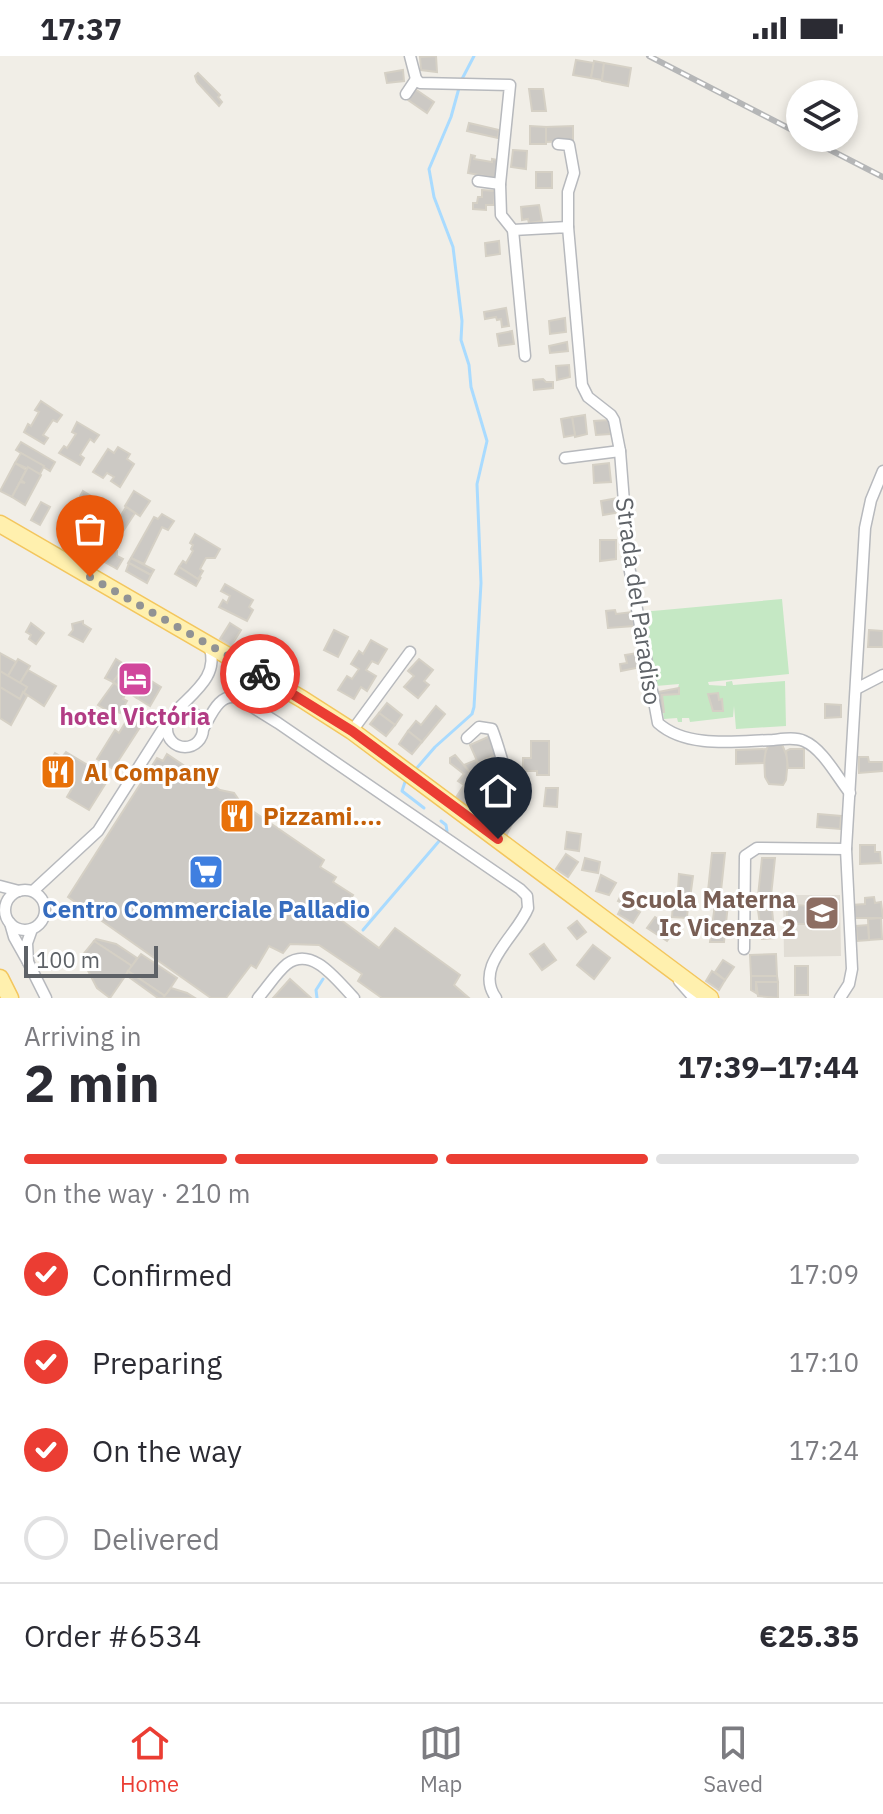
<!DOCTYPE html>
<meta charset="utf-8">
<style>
:root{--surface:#fff;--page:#f2f2f3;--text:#2b2b33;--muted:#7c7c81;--line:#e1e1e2;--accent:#eb3d33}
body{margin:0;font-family:"IBM Plex Sans",sans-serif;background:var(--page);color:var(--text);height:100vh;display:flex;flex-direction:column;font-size:30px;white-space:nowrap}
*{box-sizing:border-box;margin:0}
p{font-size:26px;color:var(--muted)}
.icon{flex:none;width:44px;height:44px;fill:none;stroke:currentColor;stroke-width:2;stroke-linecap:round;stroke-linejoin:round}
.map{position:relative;height:942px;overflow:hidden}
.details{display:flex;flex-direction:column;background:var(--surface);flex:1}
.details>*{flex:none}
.fabs{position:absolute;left:786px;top:24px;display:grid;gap:16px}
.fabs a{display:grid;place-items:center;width:72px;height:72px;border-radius:50%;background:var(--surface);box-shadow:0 4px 12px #0003;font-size:40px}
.scale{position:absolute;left:24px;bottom:20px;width:134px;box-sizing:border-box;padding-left:8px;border:4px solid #5e6267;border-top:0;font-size:22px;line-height:28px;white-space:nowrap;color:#5e6267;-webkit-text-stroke:6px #fff;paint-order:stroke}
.pin{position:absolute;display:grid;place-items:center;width:68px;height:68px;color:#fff;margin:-82px -34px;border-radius:50% 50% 50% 0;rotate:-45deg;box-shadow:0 0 8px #0007}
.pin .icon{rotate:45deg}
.courier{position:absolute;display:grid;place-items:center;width:80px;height:80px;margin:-40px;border:6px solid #eb3d33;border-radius:50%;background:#fff;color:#222;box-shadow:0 2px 10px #0007}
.headline em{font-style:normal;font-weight:700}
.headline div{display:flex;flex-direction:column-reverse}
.headline{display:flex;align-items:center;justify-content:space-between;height:136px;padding:0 24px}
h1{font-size:52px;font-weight:700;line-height:60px}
.bar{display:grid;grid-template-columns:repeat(4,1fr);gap:12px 8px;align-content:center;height:96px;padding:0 24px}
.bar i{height:10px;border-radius:6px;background:var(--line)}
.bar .selected{background:var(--accent)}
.bar p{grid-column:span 4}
.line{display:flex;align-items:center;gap:20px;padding:0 24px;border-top:2px solid var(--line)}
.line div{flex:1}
ol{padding:0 24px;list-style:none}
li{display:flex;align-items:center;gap:24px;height:88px}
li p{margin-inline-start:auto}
li .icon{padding:8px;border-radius:50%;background:var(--accent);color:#fff;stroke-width:4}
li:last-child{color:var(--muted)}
li i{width:44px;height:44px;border:4px solid var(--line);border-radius:50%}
.status{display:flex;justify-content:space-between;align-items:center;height:56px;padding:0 40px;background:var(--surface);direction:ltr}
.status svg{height:22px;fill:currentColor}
.menu{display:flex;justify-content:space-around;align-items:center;height:112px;border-top:2px solid var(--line);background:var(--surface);font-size:22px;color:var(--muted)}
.menu a{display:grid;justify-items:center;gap:4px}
.menu .selected{color:var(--accent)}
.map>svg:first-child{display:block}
</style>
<div class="status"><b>17:37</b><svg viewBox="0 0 49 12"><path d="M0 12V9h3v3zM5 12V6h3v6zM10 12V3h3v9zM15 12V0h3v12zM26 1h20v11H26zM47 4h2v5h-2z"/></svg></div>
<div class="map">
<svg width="883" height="942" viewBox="0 0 883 942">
<rect width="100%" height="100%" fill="#f1eee7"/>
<!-- education -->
<polygon fill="#e1ddd5" points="783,839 840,839 841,900 784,901"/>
<!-- green -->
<polygon fill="#c5e8c4" points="782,543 789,618 708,626 709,629 726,630 726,626 732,625 733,629 785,625 786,670 736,673 734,650 733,661 690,666 689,662 682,662 682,666 678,666 677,662 664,663 663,656 659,656 658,636 678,632 679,628 656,630 642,556"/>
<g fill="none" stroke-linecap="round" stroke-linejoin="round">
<!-- stream -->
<g stroke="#a9dbff" stroke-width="3">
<polyline points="461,25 474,0"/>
<polyline points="416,713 435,691 472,658 474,651 481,527 477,428 487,385 471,331 469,309 461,284 462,265 453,191 434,141 429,113 451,61 459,32"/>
<polyline points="405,726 402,735 424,752"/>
<polyline points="441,765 446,769 447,775"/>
<polyline points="363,874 440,784"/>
<polyline points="317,942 316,934 323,923"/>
</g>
</g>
<!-- building -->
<g fill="#ccc9c4" stroke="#d5d0c5" stroke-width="2">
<polygon points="436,0 437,16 421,14 420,1"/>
<polygon points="576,4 594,7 591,22 573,19"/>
<polygon points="594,5 604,7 602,24 591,22"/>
<polygon points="604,7 631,12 628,30 602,25"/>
<polygon points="403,14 404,25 387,27 385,17"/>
<polygon points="198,17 220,39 218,41 222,46 219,50 197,26 195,20"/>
<polygon points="415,33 434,46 427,57 408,44"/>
<polygon points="529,33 543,33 546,55 532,55"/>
<polygon points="469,67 499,74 498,82 467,75"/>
<polygon points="530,70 546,71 546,88 530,88"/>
<polygon points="573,70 573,85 546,86 546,71"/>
<polygon points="513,94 527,95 526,113 511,111"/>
<polygon points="471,99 475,100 474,103 492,106 492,103 498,104 496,122 468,117"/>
<rect x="536" y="116" width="16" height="16"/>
<polygon points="482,134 495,135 494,149 486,149 486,154 473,153 473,147 477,147 478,141 482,141"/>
<polygon points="539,149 542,165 529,167 528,163 522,164 521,151"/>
<polygon points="499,185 500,198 486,200 485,187"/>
<polygon points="506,252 509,270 502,271 501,263 497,264 496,261 485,263 484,256"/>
<polygon points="565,262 566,276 550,278 549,265"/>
<polygon points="512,275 514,288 499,290 497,278"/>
<polygon points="567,286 568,295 550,297 549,290"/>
<polygon points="569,309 570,321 557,324 556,310"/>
<polygon points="543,323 546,326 553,326 553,332 534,334 533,324"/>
<polygon points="41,345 62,359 57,366 53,364 43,379 48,382 44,388 24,376 28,368 31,370 39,356 35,354"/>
<polygon points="585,359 587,378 575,381 572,361"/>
<polygon points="572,361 575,379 564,381 561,363"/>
<polygon points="609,364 610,378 596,379 594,365"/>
<polygon points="77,366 99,379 94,386 90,383 80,399 84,402 80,409 59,397 64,390 67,392 76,378 72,376"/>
<polygon points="21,386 55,406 50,415 16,394"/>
<polygon points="118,391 130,398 127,403 134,408 120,431 111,425 114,421 107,417 103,422 93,416 108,393 114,397"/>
<polygon points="21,397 44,410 40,418 15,407"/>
<polygon points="15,407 26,414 21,424 25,427 20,426 12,441 0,435"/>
<polygon points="609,407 611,426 594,427 593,409"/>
<polygon points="28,411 41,419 25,449 12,441 20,426 25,427 21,424"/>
<polygon points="83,435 106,449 101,457 78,444"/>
<polygon points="134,435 150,445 140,460 125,450"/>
<polygon points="618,442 621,456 603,459 601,445"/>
<polygon points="78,444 101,457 93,471 74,460 77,455 73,453"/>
<polygon points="41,446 50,451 40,469 31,464"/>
<polygon points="126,451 135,457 118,483 110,478"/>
<polygon points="162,458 174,465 168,474 162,471 144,508 131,502 154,461 158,463"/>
<polygon points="109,459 118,465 110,478 100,471"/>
<polygon points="195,478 220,493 215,502 206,502 200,513 203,515 198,523 179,511 183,505 186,507 193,495 191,493 193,489 190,487"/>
<polygon points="95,480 100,483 94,492 108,501 114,493 117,495 117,500 123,503 117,513 85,495"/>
<polygon points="600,484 616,484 616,503 600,505"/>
<polygon points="131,502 154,514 151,519 128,507"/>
<polygon points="129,507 151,519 147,527 126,515"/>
<polygon points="179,511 198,523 201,521 196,530 175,518"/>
<polygon points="225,528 253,544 249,551 253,554 247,565 219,551 223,544 227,547 230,540 221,535"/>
<polygon points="615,554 616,558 632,556 634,570 608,572 606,555"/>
<polygon points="83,565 83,568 91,573 83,586 69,579 73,574 72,568"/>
<polygon points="31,567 44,577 36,588 29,583 31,579 26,576"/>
<polygon points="230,567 241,574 231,590 220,583"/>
<polygon points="334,574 348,581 338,601 324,594"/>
<polygon points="869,574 883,575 883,591 868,591"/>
<polygon points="371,584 387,593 378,608 372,605 366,614 376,620 367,635 361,631 354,643 338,634 347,620 352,623 359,613 351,608 359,595 363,598"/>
<polygon points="0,597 16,606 8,620 0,615"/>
<polygon points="638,597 641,611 621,615 620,608 627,607 625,599"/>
<polygon points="18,603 30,610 20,627 8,620"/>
<polygon points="116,603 161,631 150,650 137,642 143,633 119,618 113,626 105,622"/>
<polygon points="419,603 433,614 424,625 429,629 418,642 404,631 414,620 408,615"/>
<polygon points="28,614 56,630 44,650 23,636 27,631 20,627"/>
<polygon points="0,615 27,631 20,643 0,631"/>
<polygon points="119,618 143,633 137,642 113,626"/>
<polygon points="114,627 126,636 123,643 127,645 120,657 110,652 108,655 98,649"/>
<polygon points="0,631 20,643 23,636 27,640 11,669 0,662"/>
<polygon points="679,632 679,638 662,639 664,656 659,656 658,636"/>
<polygon points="718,637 719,644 722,643 723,655 713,655 708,638"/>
<polygon points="387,647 402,659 395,669 379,657"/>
<polygon points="825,648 841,649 841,661 825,662"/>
<polygon points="436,650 445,658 422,686 408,675 416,665 421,669"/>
<polygon points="133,654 146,662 113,713 97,703 115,674 119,677"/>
<polygon points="379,657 395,669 386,680 370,668"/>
<polygon points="408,675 422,686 412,698 399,688"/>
<polygon points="490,680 498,698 478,707 470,689"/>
<polygon points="531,685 549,685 549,719 537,719 537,715 523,715 523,702 531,702"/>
<polygon points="781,686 788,703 786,724 783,729 769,728 765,721 764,699 769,688"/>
<polygon points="766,693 764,707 736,708 736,694"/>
<polygon points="790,693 804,693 804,712 788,712 786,695"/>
<polygon points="66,696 109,722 89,754 67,741 74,729 52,716 57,708 51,704 55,697 62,701"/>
<polygon points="167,698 220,734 234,737 241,747 324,804 320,811 336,821 333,826 353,839 337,861 379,892 395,872 460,919 454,929 469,942 382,942 358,925 362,918 319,889 290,888 283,897 269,890 256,912 251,909 226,942 211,942 68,841 157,702 163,705"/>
<polygon points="455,699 474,721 467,731 458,725 464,718 450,707 450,702"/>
<polygon points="859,701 868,701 869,706 883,706 883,715 859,717"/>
<polygon points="476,704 477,707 483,722 474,721 464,709"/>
<polygon points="497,719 499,734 481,737 479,722"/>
<polygon points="474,721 479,722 481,737 472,754 466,751 476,735 467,731"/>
<polygon points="464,729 476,735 467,750 455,743"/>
<polygon points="546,732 558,732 557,751 544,750"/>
<polygon points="493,757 513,766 507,778 490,768"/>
<polygon points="818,758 841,760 840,773 817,771"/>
<polygon points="567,776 581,778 579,795 565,793"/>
<polygon points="860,789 875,789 875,796 880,796 881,807 860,808"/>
<polygon points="712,797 725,797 721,835 708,835"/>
<polygon points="566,798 578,806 568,821 556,813"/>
<polygon points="585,802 600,806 598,817 582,814"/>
<polygon points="762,802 775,802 771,840 758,840"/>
<polygon points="679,818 693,820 689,850 677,849"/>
<polygon points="601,819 616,827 609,839 596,835"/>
<polygon points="623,835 640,844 636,851 640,853 639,855 618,845"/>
<polygon points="874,841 875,847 881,846 883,862 854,862 852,849 865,848 865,842"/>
<polygon points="817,845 829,845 831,868 787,868 787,848 807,850 807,848 818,848"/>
<polygon points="624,846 640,856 633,867 618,858"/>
<polygon points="673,848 688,849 687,862 672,861"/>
<polygon points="715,848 728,848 724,886 710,886"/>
<polygon points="758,854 772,854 775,882 762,883"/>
<polygon points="655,861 675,874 667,885 647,872"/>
<polygon points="881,862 882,883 869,884 868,863"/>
<polygon points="577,865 586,876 577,883 568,872"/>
<polygon points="868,869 869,884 857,885 856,870"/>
<polygon points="96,883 116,888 137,902 132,910 94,885"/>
<polygon points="94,885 132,910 110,942 97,932 81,901"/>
<polygon points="544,888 556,904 542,914 530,898"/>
<polygon points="593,889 610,902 594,923 577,909"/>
<polygon points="141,898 177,922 165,940 128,915"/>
<polygon points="776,898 777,920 751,920 750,899"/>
<polygon points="723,904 734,911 725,924 715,916"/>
<rect x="795" y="910" width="13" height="29"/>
<polygon points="128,915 165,940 163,942 158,942 126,919"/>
<polygon points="712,915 725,924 719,934 706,925"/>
<polygon points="751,920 777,920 778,926 756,926 756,937 751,934"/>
<polygon points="290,923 311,942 273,942"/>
<polygon points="756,926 778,926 778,942 758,940"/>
<polygon points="171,932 187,937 195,942 163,942"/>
</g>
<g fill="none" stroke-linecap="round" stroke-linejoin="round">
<defs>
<g id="minor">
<path d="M410 0 416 23 420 27 510 29 500 128 501 159 513 174 568 171 582 329 588 341 611 359 614 364 620 395 629 510 658 667C687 693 737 685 773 684 783 683 795 681 804 685 823 693 837 721 850 737"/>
<polyline points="406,38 416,23"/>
<polyline points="558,88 569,89 574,117 568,136 568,171"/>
<polyline points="478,125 500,128"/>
<polyline points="513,174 525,300"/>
<polyline points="565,402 620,395"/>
<polyline points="856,633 883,619"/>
<path d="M176 655C194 636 220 619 209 590"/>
<circle cx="185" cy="673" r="18"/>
<path d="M203 673C211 660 219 636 238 642L278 667 520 833 527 840 528 852C517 880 473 910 496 942"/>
<polyline points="352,675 410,596"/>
<path d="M467 682 479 671 492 673C500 693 503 712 512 732L506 739 486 745 474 765"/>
<polyline points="481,713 500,705"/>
<polyline points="0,830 19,835"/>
<circle cx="25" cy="854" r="20"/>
<polyline points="33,835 98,775 168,665"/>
<polyline points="10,867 14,881 28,906 27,887 32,873"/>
<polyline points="744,893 745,800 757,792 846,793"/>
<polyline points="28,906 46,942"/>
<polyline points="679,925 694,942"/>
<path d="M258 942C267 932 276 917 287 908 313 889 338 926 354 942"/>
<polyline points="840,942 849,928 852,913 846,793 865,472 871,444 883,415"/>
</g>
<g id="primary">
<polyline points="0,468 302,643 352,675 710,942"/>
<polyline points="0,922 10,942"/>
</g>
</defs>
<!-- minor casing -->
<use href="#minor" stroke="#b7b9bd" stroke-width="13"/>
<!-- primary casing -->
<use href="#primary" stroke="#f3c65e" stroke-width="19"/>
<!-- minor -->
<use href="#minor" stroke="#fff" stroke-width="10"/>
<!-- primary -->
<use href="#primary" stroke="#fff0ae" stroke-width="16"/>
<defs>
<g id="rail">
<polyline points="649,0 800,78"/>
<polyline points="807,82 883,121"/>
</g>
</defs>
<!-- rail casing -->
<use href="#rail" stroke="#b5b6b7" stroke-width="6"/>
<!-- rail -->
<use href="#rail" stroke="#fff" stroke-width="3" stroke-dasharray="9" stroke-linecap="butt"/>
</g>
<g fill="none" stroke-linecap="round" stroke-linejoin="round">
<!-- done -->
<polyline stroke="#919394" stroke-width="8" stroke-dasharray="0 14.4" points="90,521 260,618"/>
<!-- route -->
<polyline stroke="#eb3d33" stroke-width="10" points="260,618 352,675 498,783"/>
</g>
<!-- icons -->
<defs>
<symbol id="hotel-square" viewBox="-11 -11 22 22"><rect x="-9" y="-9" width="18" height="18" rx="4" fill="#d1479c" stroke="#fff"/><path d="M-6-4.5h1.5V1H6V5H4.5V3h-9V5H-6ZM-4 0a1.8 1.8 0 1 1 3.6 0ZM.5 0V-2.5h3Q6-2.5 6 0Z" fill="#fff"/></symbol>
<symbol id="restaurant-square" viewBox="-11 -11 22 22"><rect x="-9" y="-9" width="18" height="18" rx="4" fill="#e8710a" stroke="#fff"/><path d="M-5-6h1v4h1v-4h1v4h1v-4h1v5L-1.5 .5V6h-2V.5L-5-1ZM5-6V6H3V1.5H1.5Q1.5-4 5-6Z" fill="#fff"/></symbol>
<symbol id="supermarket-square" viewBox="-11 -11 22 22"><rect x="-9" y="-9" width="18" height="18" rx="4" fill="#3f7fe0" stroke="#fff"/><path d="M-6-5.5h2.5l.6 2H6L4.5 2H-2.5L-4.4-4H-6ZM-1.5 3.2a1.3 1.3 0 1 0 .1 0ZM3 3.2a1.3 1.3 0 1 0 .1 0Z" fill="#fff"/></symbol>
<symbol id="school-square" viewBox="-11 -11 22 22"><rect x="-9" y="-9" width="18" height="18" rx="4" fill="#8d6e63" stroke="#fff"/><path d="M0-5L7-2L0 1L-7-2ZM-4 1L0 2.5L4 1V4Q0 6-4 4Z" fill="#fff"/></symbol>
</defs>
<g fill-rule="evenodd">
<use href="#hotel-square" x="115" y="603" width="40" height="40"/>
<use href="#restaurant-square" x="38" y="696" width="40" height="40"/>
<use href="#restaurant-square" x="217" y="740" width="40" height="40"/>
<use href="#supermarket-square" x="186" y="796" width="40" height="40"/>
<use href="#school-square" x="802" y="837" width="40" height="40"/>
</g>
<g text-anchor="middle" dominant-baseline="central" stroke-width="6" stroke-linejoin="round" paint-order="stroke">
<!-- street labels -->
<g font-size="24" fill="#5e6267" stroke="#fff">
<text transform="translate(639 545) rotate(82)">Strada del Paradiso</text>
</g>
<!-- hotel labels -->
<g font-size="24" font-weight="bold" fill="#b23c85" stroke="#fff">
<text x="135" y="660">hotel Victória</text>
</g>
<!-- food labels -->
<g font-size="24" font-weight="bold" fill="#c56008" stroke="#fff" text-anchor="start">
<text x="84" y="716">Al Company</text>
<text x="263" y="760">Pizzami....</text>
</g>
<!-- education labels -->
<g font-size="24" font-weight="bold" fill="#785e54" stroke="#fff" text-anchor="end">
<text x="796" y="843">Scuola Materna<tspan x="796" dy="28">Ic Vicenza 2</tspan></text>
</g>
<!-- shop labels -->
<g font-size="24" font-weight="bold" fill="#366cbe" stroke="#fff">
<text x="206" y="853">Centro Commerciale Palladio</text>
</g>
</g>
</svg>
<div class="fabs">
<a><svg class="icon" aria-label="layers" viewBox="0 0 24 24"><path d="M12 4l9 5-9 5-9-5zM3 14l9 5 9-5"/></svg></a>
</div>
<div class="scale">100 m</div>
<div class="pin" style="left:90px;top:521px;background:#ea580c"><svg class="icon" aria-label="bag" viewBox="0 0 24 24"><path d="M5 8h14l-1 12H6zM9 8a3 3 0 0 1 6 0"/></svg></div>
<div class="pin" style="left:498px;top:783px;background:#1f2937"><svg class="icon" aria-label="home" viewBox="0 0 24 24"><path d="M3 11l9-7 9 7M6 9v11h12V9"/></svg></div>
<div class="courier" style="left:260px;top:618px"><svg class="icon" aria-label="bike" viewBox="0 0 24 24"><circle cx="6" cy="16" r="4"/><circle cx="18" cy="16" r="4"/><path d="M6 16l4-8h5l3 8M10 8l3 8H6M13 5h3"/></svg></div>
</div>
<section class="details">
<div class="headline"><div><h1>2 min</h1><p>Arriving in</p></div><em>17:39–17:44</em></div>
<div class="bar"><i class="selected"></i><i class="selected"></i><i class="selected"></i><i></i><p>On the way · 210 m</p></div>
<ol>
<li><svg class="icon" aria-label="check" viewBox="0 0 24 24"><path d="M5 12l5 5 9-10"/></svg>Confirmed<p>17:09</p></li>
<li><svg class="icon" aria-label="check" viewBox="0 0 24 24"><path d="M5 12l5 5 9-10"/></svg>Preparing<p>17:10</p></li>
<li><svg class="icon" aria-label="check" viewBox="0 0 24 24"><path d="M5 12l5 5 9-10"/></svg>On the way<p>17:24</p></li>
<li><i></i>Delivered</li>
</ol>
<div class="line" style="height:104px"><div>Order #6534</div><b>€25.35</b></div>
</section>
<nav class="menu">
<a class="selected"><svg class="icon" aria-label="home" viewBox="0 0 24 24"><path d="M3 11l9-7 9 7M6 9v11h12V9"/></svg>Home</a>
<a><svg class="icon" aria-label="map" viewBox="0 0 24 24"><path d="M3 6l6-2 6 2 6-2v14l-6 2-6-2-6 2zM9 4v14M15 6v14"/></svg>Map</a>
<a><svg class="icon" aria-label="saved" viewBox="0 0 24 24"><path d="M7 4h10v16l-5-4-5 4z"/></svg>Saved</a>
</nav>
